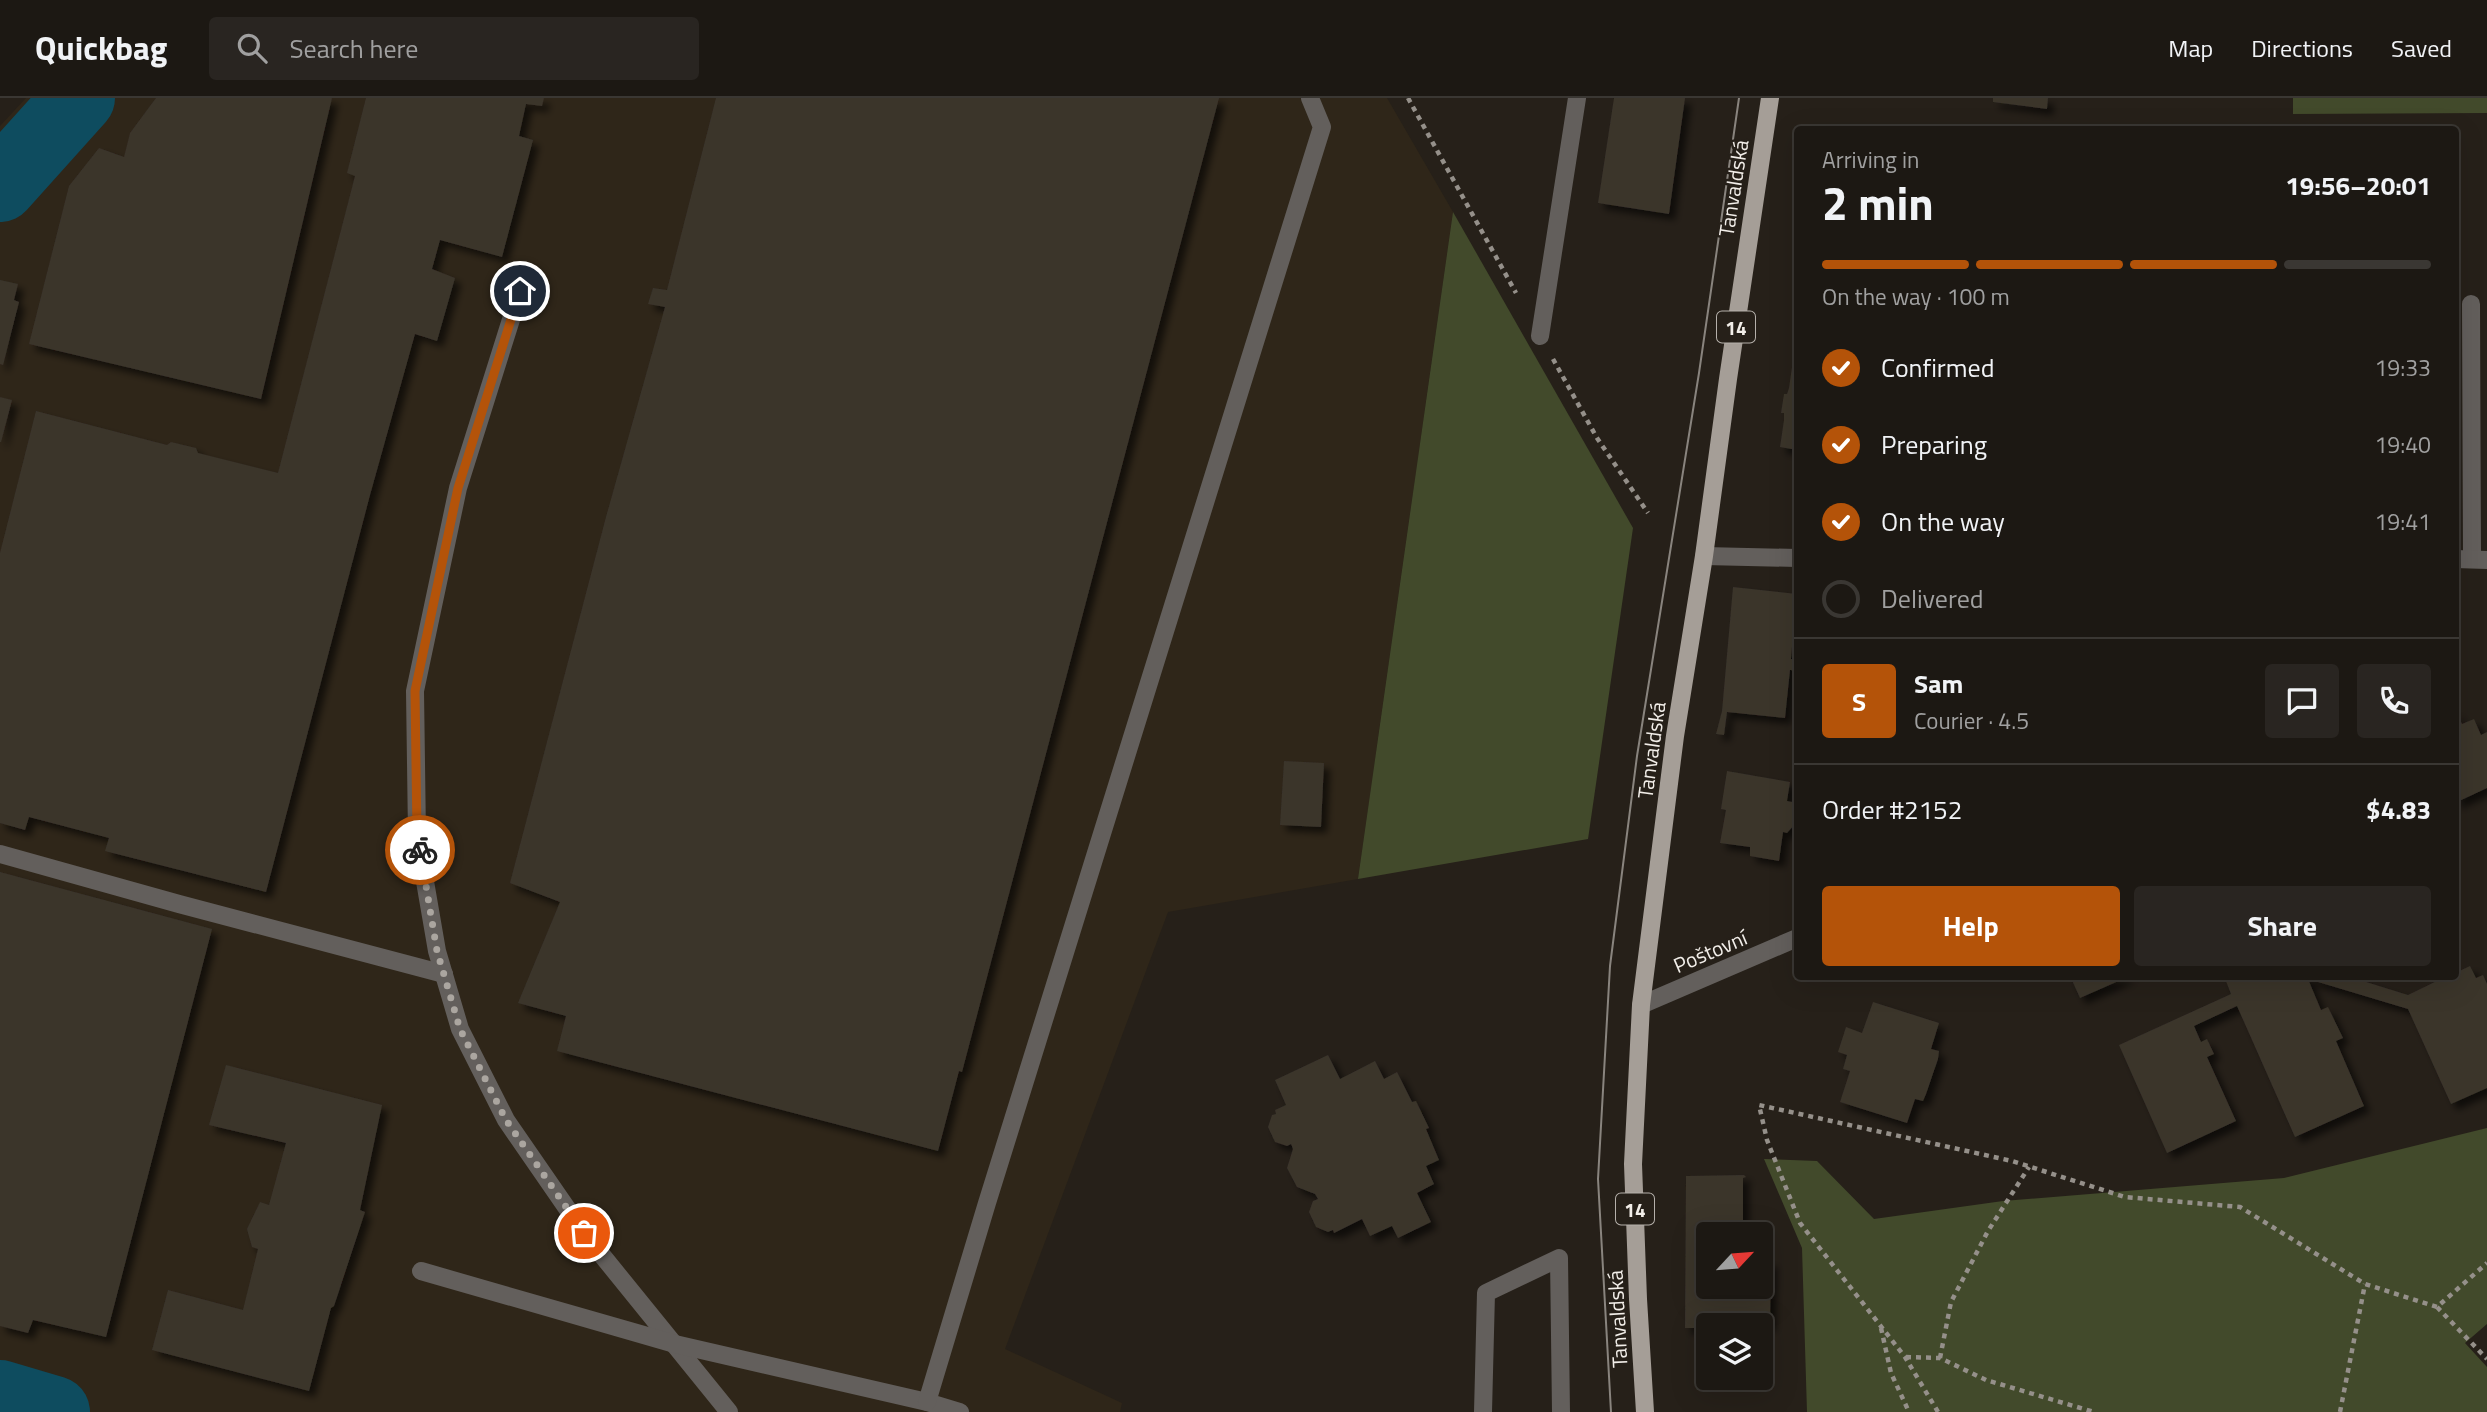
<!DOCTYPE html>
<meta charset="utf-8">
<style>
:root{--surface:#1c1813;--page:#292521;--text:#f1f3f6;--muted:#a0a0a0;--line:#3a3733;--accent:#b45309}
body{margin:0;font-family:"Titillium Web",sans-serif;background:var(--page);color:var(--text);height:100vh;display:flex;flex-direction:column;font-size:26px;white-space:nowrap}
*{box-sizing:border-box;margin:0}
p{font-size:23px;color:var(--muted)}
.icon{flex:none;width:38px;height:38px;fill:none;stroke:currentColor;stroke-width:2;stroke-linecap:round;stroke-linejoin:round}
.map{position:relative;flex:1;overflow:hidden}
.drawer{position:absolute;left:1794px;top:28px;width:665px;height:854px;display:flex;flex-direction:column;background:var(--surface);border-radius:7px;box-shadow:0 7px 28px #0002,0 0 0 2px var(--line)}
.drawer>*{flex:none}
.needle{width:46px;rotate:64deg}
.fabs{position:absolute;left:1696px;top:1124px;display:grid;gap:14px}
.fabs a{display:grid;place-items:center;width:77px;height:77px;border-radius:7px;background:var(--surface);box-shadow:0 7px 28px #0002,0 0 0 2px var(--line);font-size:35px}
.pin{position:absolute;display:grid;place-items:center;width:60px;height:60px;color:#fff;margin:-30px;border:4px solid #fff;border-radius:50%;box-shadow:0 2px 7px #0007}
.courier{position:absolute;display:grid;place-items:center;width:70px;height:70px;margin:-35px;border:5px solid #b45309;border-radius:50%;background:#fff;color:#222;box-shadow:0 2px 9px #0007}
.headline em{font-style:normal;font-weight:700}
.headline div{display:flex;flex-direction:column-reverse}
.headline{display:flex;align-items:center;justify-content:space-between;height:119px;padding:0 28px}
h1{font-size:46px;font-weight:700;line-height:52px}
.bar{display:grid;grid-template-columns:repeat(4,1fr);gap:10px 7px;align-content:center;height:84px;padding:0 28px}
.bar i{height:9px;border-radius:5px;background:var(--line)}
.bar .selected{background:var(--accent)}
.bar p{grid-column:span 4}
.line{display:flex;align-items:center;gap:18px;padding:0 28px;border-top:2px solid var(--line)}
.line div{flex:1}
.round{display:grid;place-items:center;flex:none;width:74px;height:74px;border-radius:7px;background:var(--page)}
ol{padding:0 28px;list-style:none}
li{display:flex;align-items:center;gap:21px;height:77px}
li p{margin-inline-start:auto}
li .icon{padding:7px;border-radius:50%;background:var(--accent);color:#fff;stroke-width:4}
li:last-child{color:var(--muted)}
li i{width:38px;height:38px;border:4px solid var(--line);border-radius:50%}
.action{display:flex;gap:14px;margin-top:auto;padding:14px 28px}
.action a{flex:1;height:80px;border-radius:7px;background:var(--accent);color:#fff;font-size:28px;font-weight:700;line-height:80px;text-align:center}
.action a+a{background:var(--page);color:var(--text)}
header{display:flex;align-items:center;gap:42px;box-sizing:border-box;height:98px;padding:0 35px;background:var(--surface);border-bottom:2px solid var(--line)}
header strong{font-size:33px}
nav{display:flex;gap:38px;margin-inline-start:auto;font-size:24px}
.search{width:490px;height:63px;background:var(--page);display:flex;align-items:center;gap:18px;box-sizing:border-box;padding:0 24px;border-radius:7px;color:var(--muted);font-size:26px}
.map>svg:first-child{display:block}
</style>
<header>
<strong>Quickbag</strong>
<div class="search"><svg class="icon" aria-label="search" viewBox="0 0 24 24"><circle cx="10" cy="10" r="6"/><path d="M15 15l6 6"/></svg>Search here</div>
<nav><a>Map</a><a>Directions</a><a>Saved</a></nav>
</header>
<div class="map">
<svg width="2487" height="1314" viewBox="0 0 2487 1314">
<defs>
<filter id="shadow"><feDropShadow dx="6" dy="6" stdDeviation="3.5" flood-color="#0009"/></filter>
</defs>
<rect width="100%" height="100%" fill="#262019"/>
<!-- built -->
<polygon fill="#2f2619" points="26,0 1387,0 1453,114 1358,781 1168,814 1005,1251 1122,1305 1120,1314 0,1314 0,28"/>
<!-- green -->
<g fill="#424a2b">
<polygon points="2293,0 2487,0 2487,15 2293,16"/>
<polygon points="1453,114 1633,430 1588,741 1358,781"/>
<polygon points="2487,1030 2487,1226 2465,1245 2487,1269 2487,1314 1807,1314 1802,1150 1764,1061 1817,1063 1874,1121 2003,1103 2284,1080"/>
</g>
<g fill="none" stroke-linecap="round" stroke-linejoin="round">
<!-- river -->
<g stroke="#0e4c5f" stroke-width="72">
<polyline points="0,88 79,0"/>
<polyline points="0,1298 54,1314"/>
</g>
</g>
<!-- building -->
<g fill="#3a342c" filter="url(#shadow)">
<polygon points="156,0 332,0 261,301 29,246 69,88 99,50 124,59 130,35"/>
<polygon points="366,0 544,0 542,8 526,6 519,38 533,42 502,159 440,142 432,171 455,180 437,243 415,236 370,397 266,794 105,753 109,740 29,719 25,732 0,725 0,455 36,313 167,347 171,344 196,350 198,355 278,375 355,78 347,75"/>
<polygon points="716,0 1219,0 962,974 959,973 938,1053 557,953 566,918 518,905 560,804 510,785 606,419 665,209 648,206 653,190 667,192"/>
<polygon points="1614,0 1685,0 1669,116 1598,105"/>
<polygon points="1993,0 2048,0 2047,11 1993,4"/>
<polygon points="0,182 18,186 14,202 19,204 3,267 0,266"/>
<polygon points="1793,262 1797,263 1797,352 1780,349 1784,322 1784,315 1781,315 1784,296 1787,296 1789,290"/>
<polygon points="0,299 12,302 1,344 0,344"/>
<polygon points="1733,489 1797,496 1797,538 1793,537 1791,561 1797,562 1797,573 1790,572 1785,620 1727,614 1724,637 1716,636 1722,613"/>
<polygon points="2455,611 2462,626 2474,621 2481,637 2487,634 2487,690 2455,705"/>
<polygon points="1284,663 1324,665 1321,729 1280,727"/>
<polygon points="1727,673 1790,684 1787,703 1792,704 1797,713 1795,726 1787,735 1783,734 1779,763 1750,758 1750,749 1720,745 1726,712 1721,711"/>
<polygon points="0,774 212,831 106,1239 33,1222 28,1235 0,1228"/>
<polygon points="2470,868 2476,880 2483,877 2487,886 2487,990 2451,1006 2408,911 2308,881 2321,912 2328,909 2343,940 2336,943 2364,1008 2295,1039 2237,908 2194,928 2201,944 2207,941 2214,956 2207,959 2236,1023 2167,1055 2119,947 2231,896 2224,878 2347,878 2408,897 2447,878 2455,878 2455,875"/>
<polygon points="2070,878 2130,878 2080,900"/>
<polygon points="1873,904 1939,925 1931,951 1939,953 1938,961 1926,996 1923,1003 1915,1001 1907,1025 1840,1004 1850,973 1843,971 1847,957 1838,954 1846,929 1862,935"/>
<polygon points="1328,957 1340,981 1375,963 1384,981 1397,974 1412,1004 1416,1003 1429,1030 1426,1031 1439,1062 1426,1068 1434,1086 1417,1095 1431,1124 1398,1140 1392,1128 1370,1138 1362,1121 1334,1135 1333,1132 1328,1134 1316,1129 1309,1114 1313,1103 1318,1101 1315,1096 1297,1089 1287,1070 1293,1051 1291,1046 1287,1048 1275,1044 1268,1029 1272,1017 1276,1016 1275,1012 1286,1007 1275,982"/>
<polygon points="226,967 382,1007 360,1112 365,1114 334,1208 331,1210 309,1293 152,1252 168,1192 243,1212 258,1151 252,1149 247,1131 260,1104 269,1107 286,1045 209,1027"/>
<polygon points="1744,1077 1746,1079 1743,1080 1743,1136 1708,1136 1708,1188 1760,1188 1760,1163 1771,1163 1770,1227 1708,1227 1708,1230 1685,1230 1686,1078"/>
</g>
<g fill="none" stroke-linecap="round" stroke-linejoin="round">
<!-- path -->
<g stroke="#95908a" stroke-width="4.5" stroke-dasharray="5 5" stroke-linecap="butt">
<polyline points="1408,0 1516,195"/>
<polyline points="1553,261 1597,340 1648,415"/>
<polyline points="2437,1209 2487,1261"/>
<polyline points="1881,1230 1891,1275 1909,1314"/>
<polyline points="1906,1259 1940,1260 1986,1282 2094,1314"/>
<polyline points="1940,1260 1951,1204 1988,1133 2029,1069"/>
<polyline points="1938,1314 1905,1259 1800,1125 1767,1042 1759,1007 2012,1063 2125,1099 2240,1109 2365,1186 2437,1209 2487,1165"/>
<polyline points="2340,1314 2365,1186"/>
</g>
<!-- service -->
<g stroke="#635f5c" stroke-width="18">
<polyline points="520,193 458,390 415,593 417,737 437,853 460,931 506,1022 584,1135 729,1314"/>
<polyline points="2471,206 2472,461"/>
<polyline points="0,756 179,806 444,876"/>
<polyline points="421,1173 675,1246 927,1304 960,1314"/>
<polyline points="927,1304 987,1105 1322,29 1310,0"/>
<polyline points="1483,1314 1486,1195 1559,1160 1561,1314"/>
</g>
<!-- minor -->
<g stroke="#635f5c" stroke-width="18">
<polyline points="1540,238 1577,0"/>
<polyline points="1704,458 1797,460"/>
<polyline points="2455,461 2487,462"/>
<polyline points="1641,907 1797,840"/>
</g>
<!-- primary -->
<polyline stroke="#a59e97" stroke-width="18" points="1645,1314 1638,1201 1633,1066 1641,907 1675,638 1704,458 1728,281 1770,0"/>
<!-- tram -->
<polyline stroke="#89847e" stroke-width="2" points="1611,1314 1598,1081 1610,868 1637,658 1699,275 1739,0"/>
</g>
<g fill="none" stroke-linecap="round" stroke-linejoin="round">
<!-- done -->
<polyline stroke="#aba6a0" stroke-width="7" stroke-dasharray="0 12.6" points="420,752 437,853 460,931 506,1022 584,1135"/>
<!-- route -->
<polyline stroke="#b45309" stroke-width="9" points="420,752 417,737 415,593 458,390 520,193"/>
</g>
<g text-anchor="middle" dominant-baseline="central" stroke-width="5" stroke-linejoin="round" paint-order="stroke">
<!-- shield labels -->
<g fill="#262019" stroke="#b5b0ab" stroke-width="2">
<rect x="1717" y="213.5" width="38" height="31" rx="5"/>
<rect x="1616" y="1095.5" width="38" height="31" rx="5"/>
</g>
<g font-size="19" font-weight="bold" fill="#f2eee9">
<text x="1736" y="229">14</text>
<text x="1635" y="1111">14</text>
</g>
<!-- street labels -->
<g font-size="21" fill="#f2eee9" stroke="#262019">
<text transform="translate(1733 90) rotate(-81)">Tanvaldská</text>
<text transform="translate(1651 652) rotate(-82)">Tanvaldská</text>
<text transform="translate(1710 853) rotate(-23)">Poštovní</text>
<text transform="translate(1617 1221) rotate(-93)">Tanvaldská</text>
</g>
</g>
</svg>
<div class="fabs">
<a><svg class="needle" viewBox="-14 -14 28 28"><path d="M0-13l5 13h-10z" fill="#e53935"/><path d="M0 13l5-13h-10z" fill="#a0a0a0"/></svg></a>
<a><svg class="icon" aria-label="layers" viewBox="0 0 24 24"><path d="M12 4l9 5-9 5-9-5zM3 14l9 5 9-5"/></svg></a>
</div>
<div class="pin" style="left:584px;top:1135px;background:#ea580c"><svg class="icon" aria-label="bag" viewBox="0 0 24 24"><path d="M5 8h14l-1 12H6zM9 8a3 3 0 0 1 6 0"/></svg></div>
<div class="pin" style="left:520px;top:193px;background:#1f2937"><svg class="icon" aria-label="home" viewBox="0 0 24 24"><path d="M3 11l9-7 9 7M6 9v11h12V9"/></svg></div>
<div class="courier" style="left:420px;top:752px"><svg class="icon" aria-label="bike" viewBox="0 0 24 24"><circle cx="6" cy="16" r="4"/><circle cx="18" cy="16" r="4"/><path d="M6 16l4-8h5l3 8M10 8l3 8H6M13 5h3"/></svg></div>
<section class="drawer">
<div class="headline"><div><h1>2 min</h1><p>Arriving in</p></div><em>19:56–20:01</em></div>
<div class="bar"><i class="selected"></i><i class="selected"></i><i class="selected"></i><i></i><p>On the way · 100 m</p></div>
<ol>
<li><svg class="icon" aria-label="check" viewBox="0 0 24 24"><path d="M5 12l5 5 9-10"/></svg>Confirmed<p>19:33</p></li>
<li><svg class="icon" aria-label="check" viewBox="0 0 24 24"><path d="M5 12l5 5 9-10"/></svg>Preparing<p>19:40</p></li>
<li><svg class="icon" aria-label="check" viewBox="0 0 24 24"><path d="M5 12l5 5 9-10"/></svg>On the way<p>19:41</p></li>
<li><i></i>Delivered</li>
</ol>
<div class="line" style="height:126px"><b class="round" style="background:var(--accent);color:#fff">S</b><div><b>Sam</b><p>Courier · 4.5</p></div><a class="round"><svg class="icon" aria-label="chat" viewBox="0 0 24 24"><path d="M4 5h16v11H9l-5 4z"/></svg></a><a class="round"><svg class="icon" aria-label="phone" viewBox="0 0 24 24"><path d="M5 4h4l2 5-3 2q2 4 5 5l2-3 5 2v4C11 20 4 13 5 4z"/></svg></a></div>
<div class="line" style="height:91px"><div>Order #2152</div><b>$4.83</b></div>
<div class="action"><a>Help</a><a>Share</a></div>
</section>
</div>
